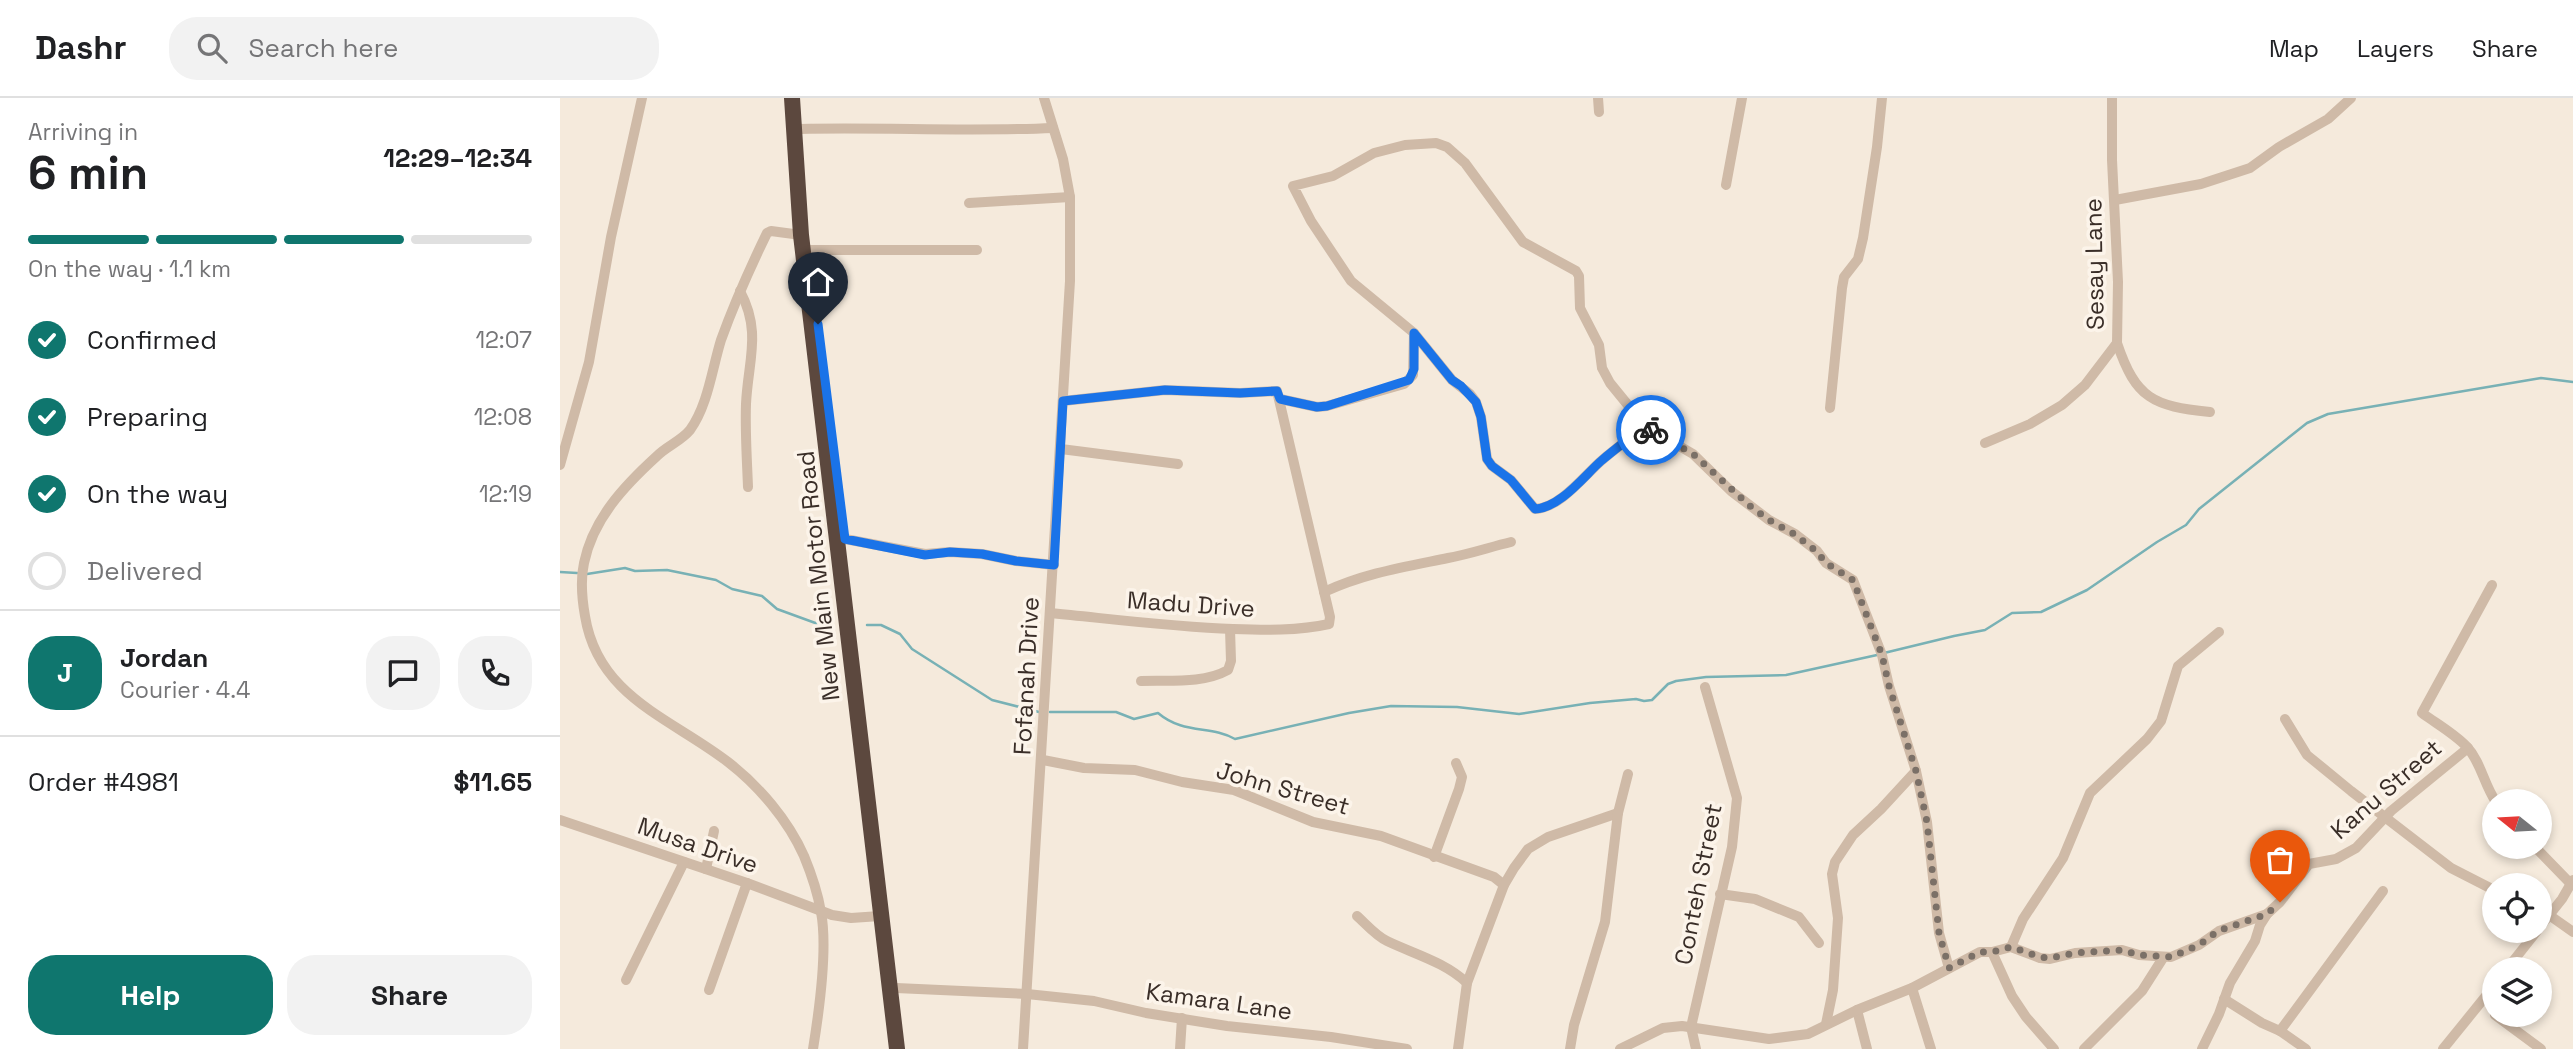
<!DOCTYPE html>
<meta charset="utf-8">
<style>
:root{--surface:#fff;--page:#f2f2f2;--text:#202124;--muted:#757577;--line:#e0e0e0;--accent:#0f766e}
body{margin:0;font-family:"Space Grotesk",sans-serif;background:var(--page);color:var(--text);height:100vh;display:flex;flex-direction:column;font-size:26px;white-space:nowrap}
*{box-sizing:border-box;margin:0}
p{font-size:23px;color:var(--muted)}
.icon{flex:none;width:38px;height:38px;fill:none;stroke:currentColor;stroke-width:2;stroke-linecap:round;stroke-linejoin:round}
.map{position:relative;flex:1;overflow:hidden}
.drawer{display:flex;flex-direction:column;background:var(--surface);width:560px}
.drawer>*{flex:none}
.needle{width:46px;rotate:288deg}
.fabs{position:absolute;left:1922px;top:691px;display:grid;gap:14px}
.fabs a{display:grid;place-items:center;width:70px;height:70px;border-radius:50%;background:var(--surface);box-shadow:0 4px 10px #0003;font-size:35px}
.pin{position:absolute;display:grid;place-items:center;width:60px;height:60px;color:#fff;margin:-72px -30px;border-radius:50% 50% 50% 0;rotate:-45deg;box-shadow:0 0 7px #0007}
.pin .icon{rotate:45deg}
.courier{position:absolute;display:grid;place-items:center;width:70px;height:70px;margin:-35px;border:5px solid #1a73e8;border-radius:50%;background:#fff;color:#222;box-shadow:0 2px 9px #0007}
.headline em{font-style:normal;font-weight:800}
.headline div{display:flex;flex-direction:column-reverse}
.headline{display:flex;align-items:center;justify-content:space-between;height:119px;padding:0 28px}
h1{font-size:46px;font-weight:800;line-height:52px}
.bar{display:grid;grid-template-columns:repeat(4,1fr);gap:10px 7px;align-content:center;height:84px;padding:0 28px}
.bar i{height:9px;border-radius:5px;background:var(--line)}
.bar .selected{background:var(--accent)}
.bar p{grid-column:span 4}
.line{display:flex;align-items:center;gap:18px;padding:0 28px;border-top:2px solid var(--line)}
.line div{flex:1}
.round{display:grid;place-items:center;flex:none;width:74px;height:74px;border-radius:28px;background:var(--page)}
ol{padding:0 28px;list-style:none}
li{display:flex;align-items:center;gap:21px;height:77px}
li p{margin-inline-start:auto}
li .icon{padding:7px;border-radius:50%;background:var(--accent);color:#fff;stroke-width:4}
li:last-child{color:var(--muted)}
li i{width:38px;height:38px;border:4px solid var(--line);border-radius:50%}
.primary-button{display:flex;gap:14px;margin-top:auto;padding:14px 28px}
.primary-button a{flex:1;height:80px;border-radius:28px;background:var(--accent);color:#fff;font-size:28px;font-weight:800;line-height:80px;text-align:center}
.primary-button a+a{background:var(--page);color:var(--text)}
header{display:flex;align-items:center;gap:42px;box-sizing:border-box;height:98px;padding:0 35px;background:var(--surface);border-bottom:2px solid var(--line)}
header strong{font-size:33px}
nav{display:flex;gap:38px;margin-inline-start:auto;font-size:24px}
.search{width:490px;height:63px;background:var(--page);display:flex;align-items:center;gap:18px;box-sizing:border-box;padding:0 24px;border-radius:28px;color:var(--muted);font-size:26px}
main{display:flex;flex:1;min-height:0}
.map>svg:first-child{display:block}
</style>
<header>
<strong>Dashr</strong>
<div class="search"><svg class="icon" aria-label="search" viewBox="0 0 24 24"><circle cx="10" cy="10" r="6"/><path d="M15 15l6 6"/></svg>Search here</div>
<nav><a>Map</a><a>Layers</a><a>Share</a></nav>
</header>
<main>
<section class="drawer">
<div class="headline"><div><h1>6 min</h1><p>Arriving in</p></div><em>12:29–12:34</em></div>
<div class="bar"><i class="selected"></i><i class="selected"></i><i class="selected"></i><i></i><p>On the way · 1.1 km</p></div>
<ol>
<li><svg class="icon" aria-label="check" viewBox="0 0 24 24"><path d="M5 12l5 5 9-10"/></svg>Confirmed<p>12:07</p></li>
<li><svg class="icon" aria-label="check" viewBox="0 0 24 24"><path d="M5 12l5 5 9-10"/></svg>Preparing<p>12:08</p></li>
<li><svg class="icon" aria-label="check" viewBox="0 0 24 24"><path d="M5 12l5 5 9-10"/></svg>On the way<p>12:19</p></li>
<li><i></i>Delivered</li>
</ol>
<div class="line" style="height:126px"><b class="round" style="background:var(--accent);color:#fff">J</b><div><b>Jordan</b><p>Courier · 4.4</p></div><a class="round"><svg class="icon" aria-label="chat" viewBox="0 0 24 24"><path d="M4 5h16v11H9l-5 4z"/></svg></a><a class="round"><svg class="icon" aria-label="phone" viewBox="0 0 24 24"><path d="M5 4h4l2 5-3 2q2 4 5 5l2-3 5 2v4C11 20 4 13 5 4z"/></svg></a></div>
<div class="line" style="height:91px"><div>Order #4981</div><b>$11.65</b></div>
<div class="primary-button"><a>Help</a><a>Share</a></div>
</section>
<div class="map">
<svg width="2013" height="951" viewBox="0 0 2013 951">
<rect width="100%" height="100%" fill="#f5eadc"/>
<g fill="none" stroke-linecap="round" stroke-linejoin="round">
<!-- stream -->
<g stroke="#78b1b5" stroke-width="2.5">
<polyline points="0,474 17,475"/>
<polyline points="27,476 65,470 75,473 107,472 156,482 172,491 202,498 217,511 269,530"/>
<polyline points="307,527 321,527 340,536 352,551 432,602 479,614"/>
<polyline points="1324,555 1394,538 1425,532 1452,515 1481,514 1527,492 1597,444 1626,427 1639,411 1747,325 1768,316 1981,280 2013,284"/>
<path d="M490 614H556L574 621 598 615C624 637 651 627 675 641L789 615 831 608 897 609 959 616 1030 605 1076 601 1084 603 1092 602 1108 586 1116 583 1146 579 1226 577 1317 557"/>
</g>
<!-- minor -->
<g stroke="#cfbaa7" stroke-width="10">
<polyline points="1038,0 1039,14"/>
<path d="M240 31C324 29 409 34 493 30"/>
<polyline points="1166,87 1182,0"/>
<polyline points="1555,102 1641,86 1690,70 1719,49 1768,21 1791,0"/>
<polyline points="409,105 510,99"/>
<path d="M241 137 211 133 207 135C190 170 174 206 161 242 152 271 148 307 130 332 121 343 107 348 97 358 64 388 33 421 24 465 20 483 22 501 25 518 38 599 111 620 168 664 199 688 228 722 244 758 251 775 258 796 261 814 268 851 259 914 253 951"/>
<polyline points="250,152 417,152"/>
<path d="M180 193C202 234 188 263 186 306 185 334 187 362 188 389"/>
<path d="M1557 245C1576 301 1593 308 1650 314"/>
<polyline points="720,301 757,309 767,308 844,286 853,277 854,235"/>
<polyline points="1270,310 1282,190 1284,179 1298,161 1303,140 1317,49 1322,0"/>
<path d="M1085 328C1070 340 1055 351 1041 363 1024 378 1000 410 975 411L951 382 932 368 927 361 921 319 916 304 910 296 892 282 854 235 791 183 751 123 733 88 773 78 814 55 845 47 876 45 887 49 905 65 963 144 1016 173 1019 178 1020 210 1039 247 1042 270 1050 285 1085 328 1133 356 1171 393 1209 422 1235 436 1257 453 1266 465 1293 482 1322 557 1329 588 1356 673 1367 724 1379 835 1389 870"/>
<polyline points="1425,345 1470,326 1502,307 1525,287 1557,245 1558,184 1552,62 1552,0"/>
<polyline points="501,351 618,366"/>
<polyline points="0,367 29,264 51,139 82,0"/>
<polyline points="285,441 365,456 390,454 422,456 456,463 494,467"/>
<path d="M1932 487 1862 615C1877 626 1895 636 1907 649 1921 664 1924 687 1936 704"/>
<path d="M764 494C805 475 844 469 888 460 910 456 930 449 951 444"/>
<path d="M491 515C552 521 612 529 673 531 704 532 738 533 769 526L770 519 717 293 680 295 605 292 503 303"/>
<path d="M581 583C610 582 643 586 668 572L671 563 670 531"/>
<polyline points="1725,621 1747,657 1791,693 1891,770 1934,792"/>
<polyline points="483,662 524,670 575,672 622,684 674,692 753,724 821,738 934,779 944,787"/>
<polyline points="0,722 187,785 272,817 291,820 320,818"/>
<polyline points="1975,749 2010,785"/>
<polyline points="874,759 899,691 902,679 896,665"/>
<polyline points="146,771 154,733"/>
<polyline points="1160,796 1195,801 1239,819 1259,845"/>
<polyline points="1989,817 2013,834"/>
<path d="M797 818C806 826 816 838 827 843 854 856 885 864 907 885"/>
<polyline points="1979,830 2002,801 2013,782"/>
<polyline points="1451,849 1463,821 1503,760 1530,695 1587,641 1601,623 1618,568 1659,534"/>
<polyline points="1432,854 1451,849 1480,860 1490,861 1515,855 1562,852 1579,857 1611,859 1639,847 1659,833 1707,816"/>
<polyline points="1946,872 1977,833"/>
<polyline points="66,882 124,764"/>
<polyline points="336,890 467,896 534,903 586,915 667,928 771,939 847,951"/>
<polyline points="1352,890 1371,951"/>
<polyline points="149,892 187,785"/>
<polyline points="1664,901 1702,925 1720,933 1823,793"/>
<polyline points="1297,912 1307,951"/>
<polyline points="1935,917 1981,951"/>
<polyline points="1266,926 1273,892 1278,820 1272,776 1275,764 1293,737 1321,711 1356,673"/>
<polyline points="1720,933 1746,951"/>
<polyline points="463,951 510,183 510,99 503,61 484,0"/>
<polyline points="620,951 622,920"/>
<polyline points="898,951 907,885 944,787 954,770 968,751 988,739 1058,715"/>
<polyline points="1010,951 1014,927 1045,824 1058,715 1068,676"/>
<polyline points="1060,951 1103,930 1122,928 1209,941 1248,936 1297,912 1352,890 1420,854 1432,854 1452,898 1466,919 1494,951"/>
<polyline points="1136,951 1131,929 1172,749 1177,700 1145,589"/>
<polyline points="1524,951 1582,893 1603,860"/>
<polyline points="1642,951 1659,916 1670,885 1695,843 1700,827 1707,816 1720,804 1749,766 1776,761 1796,750 1831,713 1908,650"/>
<polyline points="1883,951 1934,888"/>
</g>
<!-- highway -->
<polyline stroke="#5c483e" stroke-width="16" points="232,0 241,137 337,951"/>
</g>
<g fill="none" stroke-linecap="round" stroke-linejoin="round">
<!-- done -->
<polyline stroke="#7b7067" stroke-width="7" stroke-dasharray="0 12.6" points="1091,332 1133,356 1190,408 1209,422 1234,436 1256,453 1266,465 1293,482 1322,557 1329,588 1356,673 1367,724 1379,835 1389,870 1420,854 1432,854 1451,849 1480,859 1490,860 1515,855 1562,852 1579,857 1611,859 1639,847 1658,833 1707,816 1720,804"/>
<!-- route -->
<path stroke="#1a73e8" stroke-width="9" d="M258 226 285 441 365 457 390 454 422 456 456 463 494 467 503 303 605 292 680 295 717 293 720 301 757 309 767 308 849 282 854 271V235L892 282 901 288 916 304 921 319 927 361 932 368 951 382 975 411C1000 410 1024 378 1041 363 1055 351 1070 340 1085 328L1091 332"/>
</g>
<g text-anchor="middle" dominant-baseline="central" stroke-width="7" stroke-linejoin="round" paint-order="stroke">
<!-- street labels -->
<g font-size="24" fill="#3a2e28" stroke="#fcf4ea">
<text transform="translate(1534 166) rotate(-91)">Sesay Lane</text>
<text transform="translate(258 478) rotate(-96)">New Main Motor Road</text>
<text transform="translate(631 506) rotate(4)">Madu Drive</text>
<text transform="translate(466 578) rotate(-87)">Fofanah Drive</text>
<text transform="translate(723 690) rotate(16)">John Street</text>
<text transform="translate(1826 691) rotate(-41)">Kanu Street</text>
<text transform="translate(138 747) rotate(19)">Musa Drive</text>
<text transform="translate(1138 786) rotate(-79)">Conteh Street</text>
<text transform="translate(659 903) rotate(8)">Kamara Lane</text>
</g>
</g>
</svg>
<div class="fabs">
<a><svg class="needle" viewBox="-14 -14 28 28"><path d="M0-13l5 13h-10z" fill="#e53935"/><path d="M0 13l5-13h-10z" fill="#757577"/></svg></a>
<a><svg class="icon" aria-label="locate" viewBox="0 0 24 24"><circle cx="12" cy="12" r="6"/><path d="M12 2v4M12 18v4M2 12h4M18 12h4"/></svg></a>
<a><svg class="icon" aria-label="layers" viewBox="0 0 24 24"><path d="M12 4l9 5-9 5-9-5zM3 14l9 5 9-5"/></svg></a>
</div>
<div class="pin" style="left:1720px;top:804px;background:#ea580c"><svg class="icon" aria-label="bag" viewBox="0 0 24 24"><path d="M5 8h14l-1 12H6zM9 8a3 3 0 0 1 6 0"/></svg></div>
<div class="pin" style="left:258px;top:226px;background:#1f2937"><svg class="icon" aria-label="home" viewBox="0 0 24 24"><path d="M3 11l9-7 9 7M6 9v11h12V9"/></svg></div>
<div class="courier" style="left:1091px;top:332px"><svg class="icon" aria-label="bike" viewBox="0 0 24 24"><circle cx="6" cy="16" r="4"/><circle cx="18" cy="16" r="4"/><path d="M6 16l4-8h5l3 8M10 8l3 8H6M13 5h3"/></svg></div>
</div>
</main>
